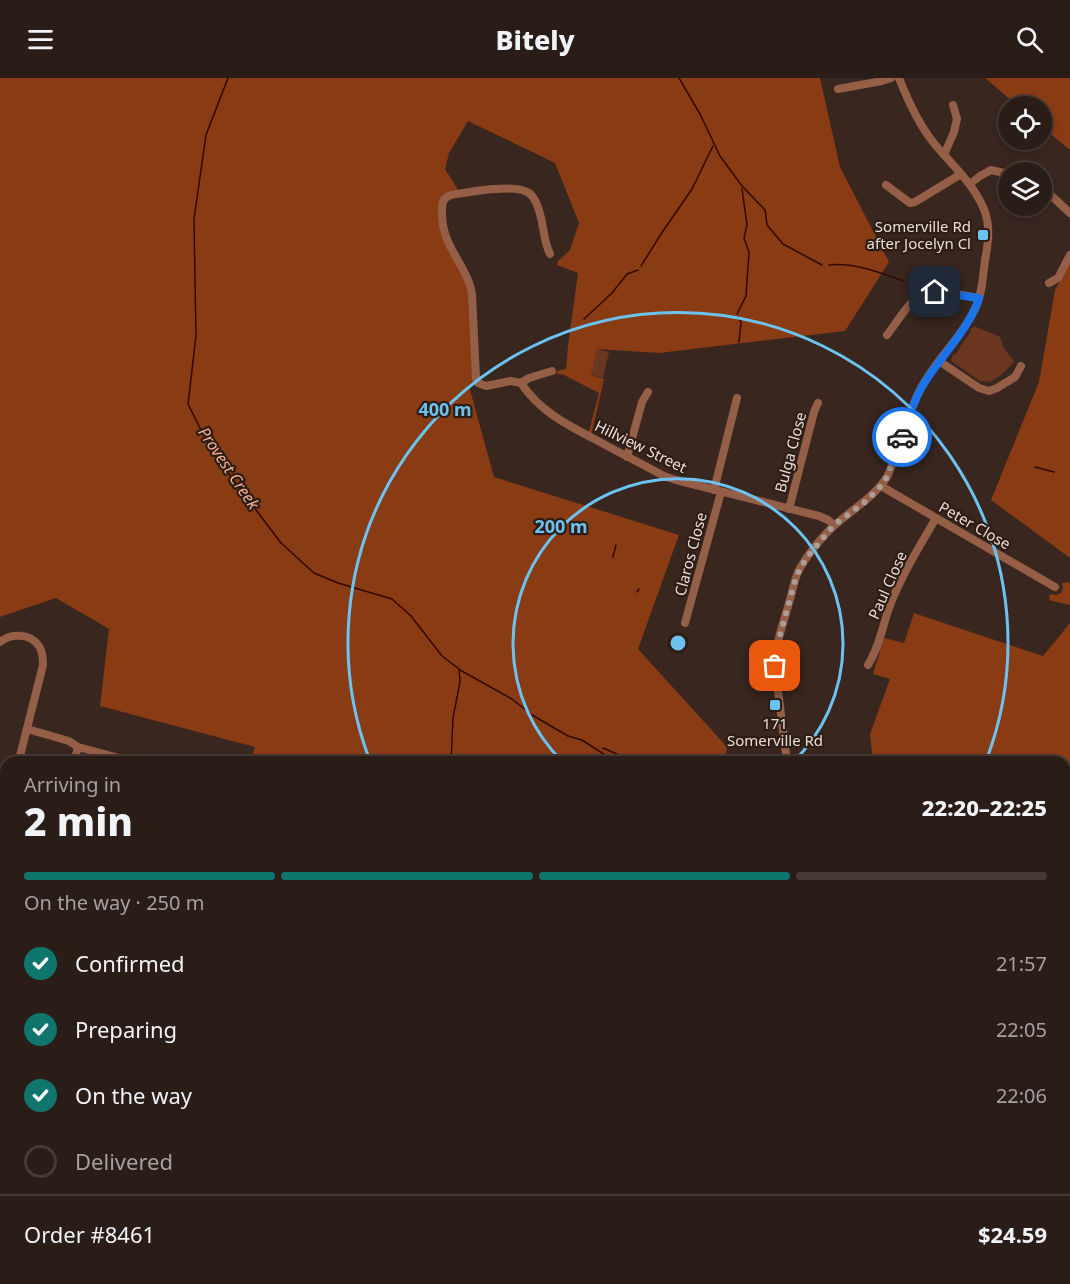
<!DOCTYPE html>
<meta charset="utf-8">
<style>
:root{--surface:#2a1c17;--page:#362924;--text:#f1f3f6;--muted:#a5a1a1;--line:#463a36;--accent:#0f766e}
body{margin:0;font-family:"Noto Sans",sans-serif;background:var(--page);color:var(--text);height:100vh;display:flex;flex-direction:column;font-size:22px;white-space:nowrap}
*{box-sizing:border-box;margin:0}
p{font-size:20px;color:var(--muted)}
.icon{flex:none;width:33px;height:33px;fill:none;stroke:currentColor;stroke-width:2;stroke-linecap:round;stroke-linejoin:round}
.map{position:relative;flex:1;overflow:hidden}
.drawer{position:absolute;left:0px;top:678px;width:1071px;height:528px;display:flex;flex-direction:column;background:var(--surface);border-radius:18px 18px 0 0;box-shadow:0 3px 9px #0003,0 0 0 2px var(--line)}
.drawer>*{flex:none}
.buttons{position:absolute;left:998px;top:18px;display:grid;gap:12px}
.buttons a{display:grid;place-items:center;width:54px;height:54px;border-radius:50%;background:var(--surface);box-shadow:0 3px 9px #0003,0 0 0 2px var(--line);font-size:30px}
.pin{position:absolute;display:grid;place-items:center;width:51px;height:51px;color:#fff;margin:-26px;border-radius:12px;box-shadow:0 3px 9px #0006}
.courier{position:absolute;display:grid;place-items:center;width:60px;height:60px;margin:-30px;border:4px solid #1a73e8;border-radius:50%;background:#fff;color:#222;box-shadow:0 2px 8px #0007}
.headline em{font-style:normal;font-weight:800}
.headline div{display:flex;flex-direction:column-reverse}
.headline{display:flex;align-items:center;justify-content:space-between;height:102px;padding:0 24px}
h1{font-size:39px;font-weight:800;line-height:45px}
.bar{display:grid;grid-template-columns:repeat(4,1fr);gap:9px 6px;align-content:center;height:72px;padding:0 24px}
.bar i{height:8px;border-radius:4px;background:var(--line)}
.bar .on{background:var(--accent)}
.bar p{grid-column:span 4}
.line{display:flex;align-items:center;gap:15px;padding:0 24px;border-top:2px solid var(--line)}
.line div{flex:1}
ol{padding:0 24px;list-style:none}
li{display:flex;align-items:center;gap:18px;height:66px}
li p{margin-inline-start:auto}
li .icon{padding:6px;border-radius:50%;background:var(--accent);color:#fff;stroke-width:4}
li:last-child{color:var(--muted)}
li i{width:33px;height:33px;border:3px solid var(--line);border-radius:50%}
header{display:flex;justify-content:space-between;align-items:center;height:78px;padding:0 24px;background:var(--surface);font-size:27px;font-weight:800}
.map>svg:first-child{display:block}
</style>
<header><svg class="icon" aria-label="menu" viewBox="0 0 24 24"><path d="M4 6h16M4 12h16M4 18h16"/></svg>Bitely<svg class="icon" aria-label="search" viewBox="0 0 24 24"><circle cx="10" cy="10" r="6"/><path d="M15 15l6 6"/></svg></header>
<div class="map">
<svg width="1070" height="1206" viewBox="0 0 1070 1206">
<rect width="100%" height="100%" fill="#38261f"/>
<!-- green -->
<g fill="#6a361f">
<polygon points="974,248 1000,259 1004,270 1014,284 1001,297 990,304 980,303 951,283 953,276 955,277 971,253 970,252"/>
<polygon points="597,271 609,274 603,300 590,296"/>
<polygon points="0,1090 6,1092 6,1200 145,1200 145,1206 0,1206"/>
</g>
<!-- forest -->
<g fill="#893b14">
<polygon points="0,0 820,0 840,89 889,184 845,253 659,275 597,271 591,297 604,301 591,358 588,357 599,315 564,297 557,296 557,293 566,291 568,268 578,195 557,187 558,183 570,172 579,145 555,85 468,43 449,75 445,91 460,115 450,116 438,133 470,212 476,306 469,308 494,399 679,457 638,571 727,669 725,684 250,684 255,669 100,628 109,551 56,520 0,539"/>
<polygon points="985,0 1070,0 1070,72 1041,48 1041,28 1018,28"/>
<polygon points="1070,185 1070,480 991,422 1039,304 1055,212"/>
<polygon points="1068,504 1070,506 1070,527 1049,522 1050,516 1056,517 1061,515 1063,510 1062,505"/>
<polygon points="914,535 1043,578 1070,545 1070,1206 563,1206 564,1200 1065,1200 1065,684 873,684 870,656 890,601 873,596 884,560 904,565"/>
<polygon points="0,1050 6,1052 6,1092 0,1090"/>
<polygon points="145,1200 277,1200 275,1206 145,1206"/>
</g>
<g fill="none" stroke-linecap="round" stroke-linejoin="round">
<!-- stream -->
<g stroke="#310900" stroke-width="1.5">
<polyline points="228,0 206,57 194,141 196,258 188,326 203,356 229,396 281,465 314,495 338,505 392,521 411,538 442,578 459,591 460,604 453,640 451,684"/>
<polyline points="679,0 700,36 720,78 742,108 765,132 767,147 783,166 822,187"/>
<path d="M829 187C854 184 880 195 904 203"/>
<polyline points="641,188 661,156 692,111 713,68"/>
<polyline points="737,236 746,218 749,174 744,160 747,147 742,111"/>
<polyline points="738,239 741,244 739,264"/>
<polyline points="584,241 612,215 627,196 638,192"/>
<polyline points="1035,389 1054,394"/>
<polyline points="613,479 616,467"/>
<polyline points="637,514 639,511"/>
<polyline points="460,592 512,621 532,637 568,658 582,662 616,684"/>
<polyline points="603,670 619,677"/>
<polyline points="1065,818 1070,812"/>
<polyline points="947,1200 949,1206"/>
<polyline points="252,1206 256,1200"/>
<polyline points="823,1206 827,1200"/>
</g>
<!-- minor -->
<g stroke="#955e47" stroke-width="8">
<polyline points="838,11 882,3 891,0"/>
<polyline points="944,77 954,54 957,41 953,27"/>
<polyline points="970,106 980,98 991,92 1008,96"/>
<polyline points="886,107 910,125 915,124 961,96"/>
<polyline points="1041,108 1070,135"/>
<path d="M550 176C544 164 544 152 541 140 539 131 536 120 529 115 516 105 468 114 451 117 443 120 442 124 442 132 441 163 457 176 468 202 470 206 471 211 472 216L476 300 478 305 486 308 511 303 521 305 529 300 552 293"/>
<polyline points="1049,205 1058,200 1070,177"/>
<path d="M887 257C894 248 906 229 914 222 931 207 958 217 979 220"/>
<polyline points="939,283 979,310 989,313 997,310 1015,299 1021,288"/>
<path d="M521 305C539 333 569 348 598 363 620 375 642 386 664 398L676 402 819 438 828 442 834 447"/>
<polyline points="627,379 642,324 648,314"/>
<polyline points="881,408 1055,509"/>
<polyline points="714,412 737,320"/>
<polyline points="789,431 814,334 818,325"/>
<polyline points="685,545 721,414"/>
<path d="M0 564C11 555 30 555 39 568 43 574 43 581 43 587L20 678V684"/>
<path d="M868 587C879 570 882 550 889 530 901 498 919 469 936 440"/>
<polyline points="27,651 69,663 78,669 134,684"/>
<polyline points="74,684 78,669"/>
<path d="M787 684 775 589C775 567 783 546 789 525 792 515 794 503 798 494 806 478 823 457 836 446 853 431 874 419 887 399 899 372 906 341 919 314 933 284 961 261 975 231 982 217 983 198 985 182 989 162 991 143 981 125 970 102 949 84 933 64 918 45 908 23 899 0"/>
<polyline points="0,788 6,790"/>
<polyline points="0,958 6,935"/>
<polyline points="496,1206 499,1200"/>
</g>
</g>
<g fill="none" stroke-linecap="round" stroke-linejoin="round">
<!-- done -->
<polyline stroke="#ab9d97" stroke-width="6" stroke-dasharray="0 10.8" points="775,588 777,568 795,503 800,490 809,477 834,447 865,424 881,408 887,399 902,359"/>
<!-- route -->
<path stroke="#1a73e8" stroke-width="8" d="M902 359C908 342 913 323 923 307 940 279 970 250 979 220L935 214"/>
</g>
<!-- distance rings -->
<g fill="none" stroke="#6cc3f2" stroke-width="3">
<path d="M563 684A165 165 0 1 1 793 684"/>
<path d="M370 683A330 330 0 1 1 986 683"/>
</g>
<!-- markers -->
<g fill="#6cc3f2" stroke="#2e1d15" stroke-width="2">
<rect x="977" y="151" width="12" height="12" rx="3"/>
<rect x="769" y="621" width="12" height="12" rx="3"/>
</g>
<g text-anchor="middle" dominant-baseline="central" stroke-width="4.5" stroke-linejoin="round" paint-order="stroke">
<!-- poi labels -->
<g font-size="15" fill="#e9ddd8" stroke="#2e1d15" text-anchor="end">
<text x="971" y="148">Somerville Rd<tspan x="971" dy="17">after Jocelyn Cl</tspan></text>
<text x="775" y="645" text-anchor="middle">171<tspan x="775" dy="17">Somerville Rd</tspan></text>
</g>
<!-- street labels -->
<g font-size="15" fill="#e9ddd8" stroke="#2e1d15">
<text transform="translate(641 368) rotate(26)">Hillview Street</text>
<text transform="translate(790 374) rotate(-75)">Bulga Close</text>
<text transform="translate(975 447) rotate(30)">Peter Close</text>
<text transform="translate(690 476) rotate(-75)">Claros Close</text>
<text transform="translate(887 507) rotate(-66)">Paul Close</text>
</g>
<!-- water labels -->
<g font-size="16" font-style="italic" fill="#f2af93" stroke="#2e1d15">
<text transform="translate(229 390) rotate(56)">Provest Creek</text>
</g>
</g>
<circle cx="678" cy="565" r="9" fill="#6cc3f2" stroke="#2e1d15" stroke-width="3"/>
<g font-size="18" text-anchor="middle" font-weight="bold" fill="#6cc3f2" stroke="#2e1d15" stroke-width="4.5" stroke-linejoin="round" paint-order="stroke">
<text x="445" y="338">400 m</text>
<text x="561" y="455">200 m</text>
</g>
</svg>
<div class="buttons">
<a><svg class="icon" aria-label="locate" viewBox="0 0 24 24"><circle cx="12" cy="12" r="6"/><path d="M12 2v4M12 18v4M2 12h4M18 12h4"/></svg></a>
<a><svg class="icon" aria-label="layers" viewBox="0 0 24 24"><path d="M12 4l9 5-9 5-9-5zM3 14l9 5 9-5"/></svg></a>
</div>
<div class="pin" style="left:775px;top:588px;background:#ea580c"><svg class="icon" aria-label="bag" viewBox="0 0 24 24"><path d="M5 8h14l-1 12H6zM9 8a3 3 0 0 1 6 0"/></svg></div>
<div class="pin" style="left:935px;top:214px;background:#1f2937"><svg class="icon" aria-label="home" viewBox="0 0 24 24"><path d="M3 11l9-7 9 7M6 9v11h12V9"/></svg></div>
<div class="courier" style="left:902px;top:359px"><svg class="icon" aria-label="car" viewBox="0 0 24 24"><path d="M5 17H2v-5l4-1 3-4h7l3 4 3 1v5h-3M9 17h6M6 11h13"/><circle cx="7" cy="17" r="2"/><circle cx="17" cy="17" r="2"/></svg></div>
<section class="drawer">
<div class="headline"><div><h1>2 min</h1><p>Arriving in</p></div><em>22:20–22:25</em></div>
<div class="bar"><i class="on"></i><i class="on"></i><i class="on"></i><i></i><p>On the way · 250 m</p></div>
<ol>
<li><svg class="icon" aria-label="check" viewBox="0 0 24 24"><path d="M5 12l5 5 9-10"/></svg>Confirmed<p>21:57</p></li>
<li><svg class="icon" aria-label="check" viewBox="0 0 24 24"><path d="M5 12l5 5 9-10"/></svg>Preparing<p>22:05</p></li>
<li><svg class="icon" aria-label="check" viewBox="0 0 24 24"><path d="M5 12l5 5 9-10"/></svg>On the way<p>22:06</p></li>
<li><i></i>Delivered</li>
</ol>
<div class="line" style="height:78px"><div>Order #8461</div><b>$24.59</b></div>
</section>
</div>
